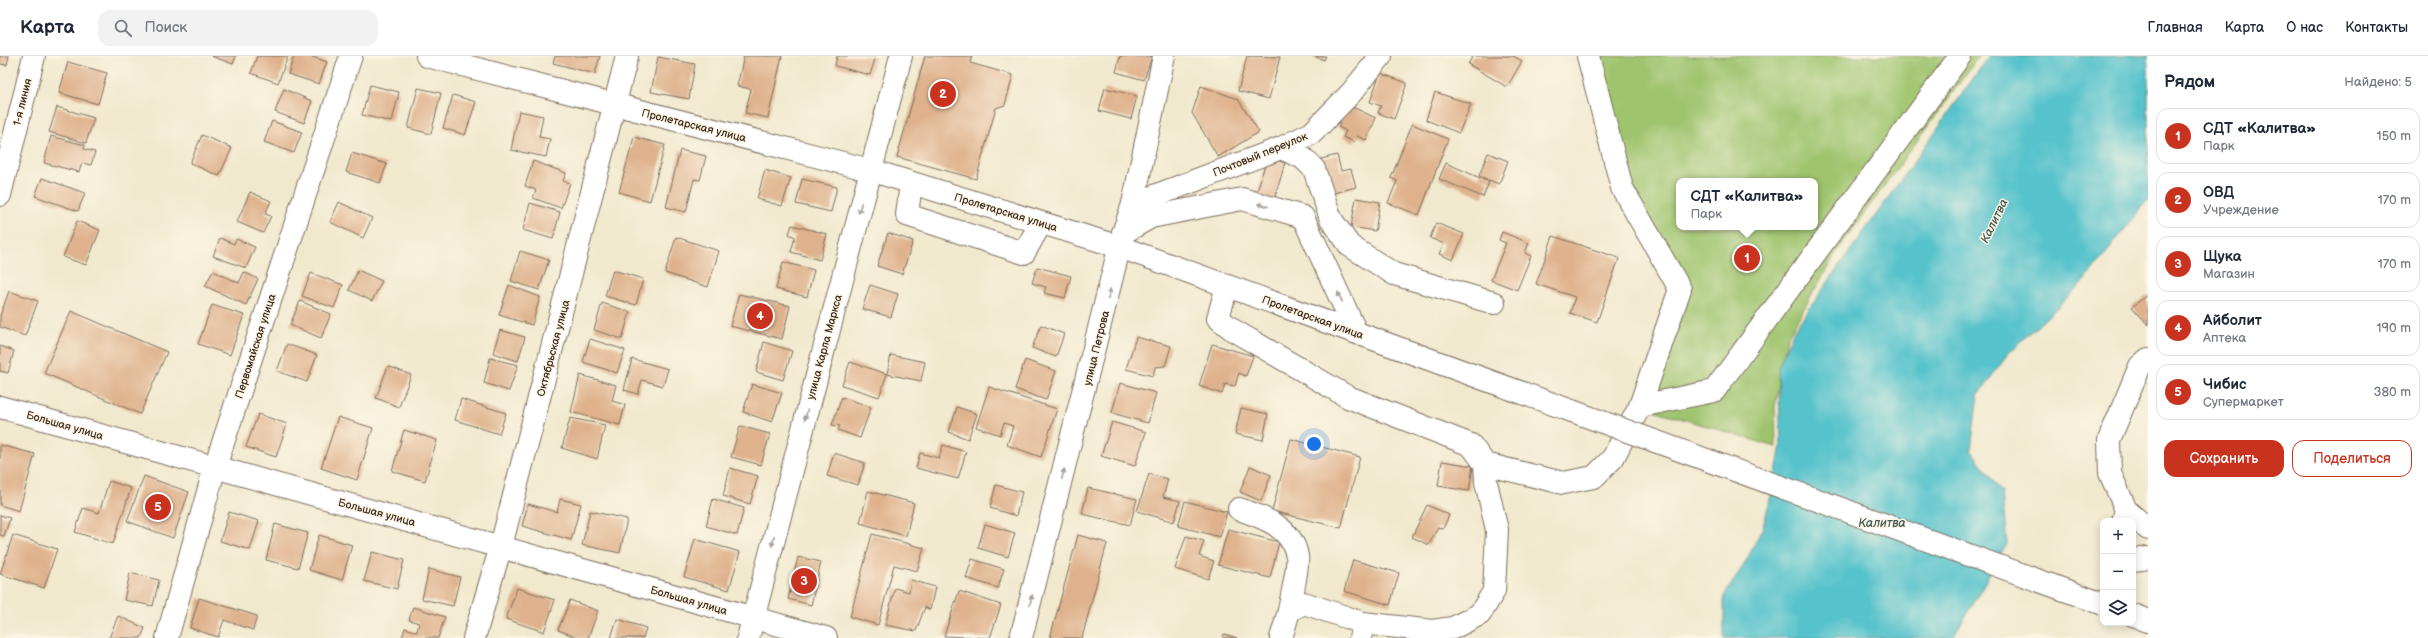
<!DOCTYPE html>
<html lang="ru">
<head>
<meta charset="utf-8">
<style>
  :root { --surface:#fff; --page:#f2f2f3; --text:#1f2937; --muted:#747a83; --line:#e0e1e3; --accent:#c8321e }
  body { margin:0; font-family:"Balsamiq Sans",sans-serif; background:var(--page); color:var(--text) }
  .controls { position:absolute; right:12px; bottom:12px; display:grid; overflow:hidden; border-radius:8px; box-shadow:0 2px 10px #0003 }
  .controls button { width:36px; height:36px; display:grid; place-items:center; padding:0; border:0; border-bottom:1px solid var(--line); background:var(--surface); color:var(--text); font:20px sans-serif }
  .you { position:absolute; left:1314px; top:388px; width:14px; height:14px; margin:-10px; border:3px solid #fff; border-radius:50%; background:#1a73e8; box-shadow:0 0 0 6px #1a73e833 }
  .badge { display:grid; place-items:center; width:26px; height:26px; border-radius:50%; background:var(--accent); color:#fff; font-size:13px; font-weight:700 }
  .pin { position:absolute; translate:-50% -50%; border:2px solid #fff; box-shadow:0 1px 4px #0006 }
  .popup { position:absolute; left:1676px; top:122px; width:142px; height:52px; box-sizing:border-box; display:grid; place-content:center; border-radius:8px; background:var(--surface); filter:drop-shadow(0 1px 3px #0005); font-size:13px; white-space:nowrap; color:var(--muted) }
  .popup b { font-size:15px; color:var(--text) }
  .popup::after { content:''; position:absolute; left:50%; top:100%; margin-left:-8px; border:8px solid transparent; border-top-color:var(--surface) }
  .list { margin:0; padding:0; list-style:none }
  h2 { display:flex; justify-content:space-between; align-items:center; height:52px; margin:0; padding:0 16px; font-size:17px }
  h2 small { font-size:13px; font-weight:400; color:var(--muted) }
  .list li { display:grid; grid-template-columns:26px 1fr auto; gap:12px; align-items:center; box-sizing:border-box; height:56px; margin:0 8px 8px; padding:0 8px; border:1px solid var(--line); border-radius:12px }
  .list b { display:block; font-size:15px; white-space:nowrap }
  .list p { margin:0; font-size:13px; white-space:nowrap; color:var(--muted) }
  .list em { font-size:13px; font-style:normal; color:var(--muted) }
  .actions { display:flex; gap:8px; padding:12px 16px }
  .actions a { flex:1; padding:9px 0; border:1px solid var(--accent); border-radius:12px; text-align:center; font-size:14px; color:var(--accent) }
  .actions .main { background:var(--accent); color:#fff }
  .icon { flex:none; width:22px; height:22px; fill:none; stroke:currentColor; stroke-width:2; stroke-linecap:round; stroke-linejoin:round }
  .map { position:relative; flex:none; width:2148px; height:582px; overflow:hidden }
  header { display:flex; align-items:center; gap:24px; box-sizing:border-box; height:56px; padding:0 20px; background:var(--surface); border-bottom:1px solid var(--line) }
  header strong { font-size:19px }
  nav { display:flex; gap:22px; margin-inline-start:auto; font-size:14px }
  .search { width:280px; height:36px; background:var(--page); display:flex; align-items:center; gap:10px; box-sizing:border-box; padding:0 14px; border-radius:12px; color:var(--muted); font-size:15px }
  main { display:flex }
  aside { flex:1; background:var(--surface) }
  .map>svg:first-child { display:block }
</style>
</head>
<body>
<header>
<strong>Карта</strong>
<div class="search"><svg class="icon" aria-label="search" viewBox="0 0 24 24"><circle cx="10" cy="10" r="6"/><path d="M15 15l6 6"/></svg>Поиск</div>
<nav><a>Главная</a><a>Карта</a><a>О нас</a><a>Контакты</a></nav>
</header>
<main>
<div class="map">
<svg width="2148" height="582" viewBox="0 0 2148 582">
  <rect width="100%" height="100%" fill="#fcf5e5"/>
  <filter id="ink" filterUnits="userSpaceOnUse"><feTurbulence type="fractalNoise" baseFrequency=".025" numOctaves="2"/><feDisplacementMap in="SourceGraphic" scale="8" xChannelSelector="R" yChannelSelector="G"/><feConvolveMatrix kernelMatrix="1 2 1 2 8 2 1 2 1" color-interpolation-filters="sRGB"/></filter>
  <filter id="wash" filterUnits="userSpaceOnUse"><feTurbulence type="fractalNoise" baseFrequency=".012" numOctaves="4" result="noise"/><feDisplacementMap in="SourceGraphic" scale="16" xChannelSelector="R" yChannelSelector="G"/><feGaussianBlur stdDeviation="0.9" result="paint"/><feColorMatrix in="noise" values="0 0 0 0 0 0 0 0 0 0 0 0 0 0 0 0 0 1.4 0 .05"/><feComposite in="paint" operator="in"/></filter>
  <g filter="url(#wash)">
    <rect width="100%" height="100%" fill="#f1e9ce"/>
    <path fill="#9fc46e" stroke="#6d7746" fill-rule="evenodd" d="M1585,0H1979L1839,192L1787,282L1775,351L1776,391L1640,350L1680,233L1625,141ZM1679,125H1815V171H1679Z"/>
    <path fill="#55c2cc" stroke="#487675" d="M1989,0H2148V143L2084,226L2009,297L1978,339L1971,394L2002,436L2007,488L1953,582H1724V540L1745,507L1763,471L1773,431L1781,390L1778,311L1794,274Z"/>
    <g id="blocks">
      <g fill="#dfb28d">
        <path d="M0,0H9L7,9L0,8Z"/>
        <path d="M211,0H236L233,8Z"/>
        <path d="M257,0H288L278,27L251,17Z"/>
        <path d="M294,0H310L327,6L319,28L288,18Z"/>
        <path d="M555,0H600L595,18L553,7Z"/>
        <path d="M744,0H782L768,62L745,57L751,33L737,30Z"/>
        <path d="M837,0H876L870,19L835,10Z"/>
        <path d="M925,0H972L970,7L1013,19L1005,49L996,52L976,123L897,101Z"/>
        <path d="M1120,0H1152L1144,24L1116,16Z"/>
        <path d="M1247,0L1280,1L1269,43L1238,35Z"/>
        <path d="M1313,0H1326L1324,4Z"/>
        <path d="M1473,0H1513L1522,5L1507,31L1468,8Z"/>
        <path d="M658,1L695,8L689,43L651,36Z"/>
        <path d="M68,6L107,17L98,48L59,37Z"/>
        <path d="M1380,17L1407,27L1394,63L1378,57L1381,50L1370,46Z"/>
        <path d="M370,29L399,36L392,66L362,59Z"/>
        <path d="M1201,30L1238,43L1259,76L1218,101L1192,57Z"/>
        <path d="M418,32L441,37L431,78L408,72Z"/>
        <path d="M1105,32L1137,40L1131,63L1099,55Z"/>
        <path d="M284,33L312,45L304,67L275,56Z"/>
        <path d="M1435,36L1471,48L1459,77L1426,64Z"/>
        <path d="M453,39L476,46L465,79L443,72Z"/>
        <path d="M1348,49L1376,62L1366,84L1357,80L1354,86L1343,81L1346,75L1338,71Z"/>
        <path d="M57,51L94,62L86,87L49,76Z"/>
        <path d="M519,55L543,60L539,81L550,83L546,101L511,94Z"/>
        <path d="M272,65L302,76L294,97L264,86Z"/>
        <path d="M1412,68L1448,83L1419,159L1388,147L1397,125L1391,122Z"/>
        <path d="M202,79L232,92L219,120L190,107Z"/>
        <path d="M51,80L85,89L84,93L95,96L91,109L82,107L79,116L44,107Z"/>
        <path d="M634,81L665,89L650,145L619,136Z"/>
        <path d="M680,94L706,100L700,124L694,123L686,156L666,151Z"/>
        <path d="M352,97L387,108L380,127L346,116Z"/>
        <path d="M1488,97L1508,105L1499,128L1479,120Z"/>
        <path d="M1337,99L1341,115L1351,113L1356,131L1326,139L1317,104Z"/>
        <path d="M1267,101L1285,107L1273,148L1255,143Z"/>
        <path d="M533,105L566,117L563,125L570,127L561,152L533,142L536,134L525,130Z"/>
        <path d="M1446,107L1489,126L1483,141L1439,123Z"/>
        <path d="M765,114L791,122L782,150L757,143Z"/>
        <path d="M42,122L85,137L78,155L35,140Z"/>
        <path d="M802,123L837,131L831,156L796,148Z"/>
        <path d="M250,136L271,145L265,158L271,160L263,177L237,166Z"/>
        <path d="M1356,142L1380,146L1375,175L1351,171Z"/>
        <path d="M339,146L372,162L363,182L330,166Z"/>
        <path d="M530,147L560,156L553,183L523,174Z"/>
        <path d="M77,165L100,174L86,209L63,201Z"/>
        <path d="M1436,167L1464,178L1453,204L1439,198L1444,188L1430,182Z"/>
        <path d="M792,169L827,178L820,204L791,196L795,181L789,178Z"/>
        <path d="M1502,176L1529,187L1525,197L1531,200L1517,234L1491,224L1506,187L1499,184Z"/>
        <path d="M888,177L913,185L902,218L877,210Z"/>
        <path d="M1553,180L1619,202L1597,266L1570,257L1575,241L1536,228Z"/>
        <path d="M676,181L719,195L708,231L665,217Z"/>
        <path d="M220,182L234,188L236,183L255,191L246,212L213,200Z"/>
        <path d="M520,195L549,204L539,234L511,225Z"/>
        <path d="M783,206L814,214L807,241L776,233Z"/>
        <path d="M1037,211L1071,220L1065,242L1044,237L1046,231L1032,227Z"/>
        <path d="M358,214L382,225L372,245L349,234Z"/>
        <path d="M613,214L643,223L636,249L605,240Z"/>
        <path d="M213,215L239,227L244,216L258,223L246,249L205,230Z"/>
        <path d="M311,217L343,229L334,252L302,240Z"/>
        <path d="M509,229L540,241L532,269L499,259Z"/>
        <path d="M870,229L898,238L891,261L862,253Z"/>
        <path d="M9,235L38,245L25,280L0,271V260Z"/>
        <path d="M739,238L790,250L782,283L730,270Z"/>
        <path d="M2148,238V269L2132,251Z"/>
        <path d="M300,245L331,258L321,282L290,269Z"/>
        <path d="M602,247L630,256L622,283L594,274Z"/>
        <path d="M212,249L244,259L230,299L198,288Z"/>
        <path d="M71,255L167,296L140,358L44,317Z"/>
        <path d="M1041,269L1064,278L1056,301L1032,292Z"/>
        <path d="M500,274L525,281L518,305L493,297Z"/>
        <path d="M1136,281L1171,290L1165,310L1155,311L1153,320L1126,313Z"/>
        <path d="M590,283L625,294L617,317L583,306Z"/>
        <path d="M764,286L792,295L783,324L756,316Z"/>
        <path d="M287,288L317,299L307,326L277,315Z"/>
        <path d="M1212,288L1253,300L1246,320L1239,317L1235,330L1225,328L1222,338L1199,330Z"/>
        <path d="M0,290L14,295L8,317L0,315Z"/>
        <path d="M891,299L925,306L921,325L887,318L879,341L842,329L850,306L887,318Z"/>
        <path d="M490,302L518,309L509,335L484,327Z"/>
        <path d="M632,303L668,313L663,330L642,324L638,338L624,334Z"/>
        <path d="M1025,304L1056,315L1046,344L1015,333Z"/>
        <path d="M388,310L411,319L399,351L376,342Z"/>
        <path d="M580,319L616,329L612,345L625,349L620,369L571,356Z"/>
        <path d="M1120,327L1156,337L1148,367L1112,357Z"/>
        <path d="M752,328L782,337L772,366L743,356Z"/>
        <path d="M989,331L1057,353L1041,401L1007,389L1013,370L1004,367L1000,379L976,371Z"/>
        <path d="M842,341L871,351L860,382L838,374L840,370L832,369Z"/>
        <path d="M461,343L506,357L499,378L455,364Z"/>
        <path d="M957,351L977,358L968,383L949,376Z"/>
        <path d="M1241,352L1268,358L1263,384L1235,378Z"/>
        <path d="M258,358L287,368L276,401L246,391Z"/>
        <path d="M338,361L373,372L357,424L321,412Z"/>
        <path d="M570,362L605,369L597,403L562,392Z"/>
        <path d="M1112,366L1146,376L1135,410L1101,400Z"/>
        <path d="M740,370L770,378L761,409L731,401Z"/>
        <path d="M404,374L437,384L425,425L392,415Z"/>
        <path d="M1291,383L1360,401L1341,472L1272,455Z"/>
        <path d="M0,389L35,398L19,455L0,449Z"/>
        <path d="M943,389L966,396L958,423L916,412L920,397L939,402Z"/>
        <path d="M834,397L865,407L858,429L827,420Z"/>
        <path d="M1442,405L1473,410L1469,435L1438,430Z"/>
        <path d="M1250,410L1271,419L1261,445L1240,436Z"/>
        <path d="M730,412L758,420L750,448L723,440Z"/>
        <path d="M1149,418L1168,423L1163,441L1180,445L1174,466L1137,455Z"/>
        <path d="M144,420L189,436L173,482L127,465Z"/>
        <path d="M109,425L131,432L113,488L75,476L83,452L99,457Z"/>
        <path d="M996,429L1022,436L1016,460L990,452Z"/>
        <path d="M1088,432L1137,443L1130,469L1082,458Z"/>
        <path d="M868,435L914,447L906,480L860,467Z"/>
        <path d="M560,443L581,448L571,484L522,470L528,448L557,456Z"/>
        <path d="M713,443L744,452L737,479L706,470Z"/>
        <path d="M1185,445L1227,456L1220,481L1178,470Z"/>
        <path d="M1427,449L1449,459L1443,473L1438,471L1429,489L1412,481Z"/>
        <path d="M590,455L627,463L620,497L582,489Z"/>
        <path d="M229,456L259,465L250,494L220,485Z"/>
        <path d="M0,459L10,462L4,480L0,479Z"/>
        <path d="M275,468L308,477L298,512L266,504Z"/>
        <path d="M985,468L1015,477L1008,501L978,492Z"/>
        <path d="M1228,473L1279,486L1270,522L1218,509Z"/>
        <path d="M872,478L924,492L917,515L894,509L878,569L850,561Z"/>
        <path d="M13,479L57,493L44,532L0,518Z"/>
        <path d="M319,479L352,489L342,524L309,514Z"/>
        <path d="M1078,479L1107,487L1082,582H1050Z"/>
        <path d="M1186,480L1204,485L1199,500L1214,505L1208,523L1175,513Z"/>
        <path d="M695,483L740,496L729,534L684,521Z"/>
        <path d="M372,496L404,504L397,533L364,525Z"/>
        <path d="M798,501L821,506L811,549L788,543Z"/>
        <path d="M972,503L1004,513L998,532L966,522Z"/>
        <path d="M1353,504L1399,517L1390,549L1344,535Z"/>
        <path d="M429,513L460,521L453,550L422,543Z"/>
        <path d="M130,517L159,524L153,550L124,544Z"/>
        <path d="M911,524L935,531L930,554L925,551L916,575L885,569L895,532L909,536Z"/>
        <path d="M517,532L555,544L544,576L506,563Z"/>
        <path d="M959,535L1001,549L990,582L944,580Z"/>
        <path d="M199,542L257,560L253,574L224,564L218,581L190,572Z"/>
        <path d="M570,544L598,555L588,582H579L558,574Z"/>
        <path d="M413,551L445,561L438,582H402L405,572L417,576L419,567L409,564Z"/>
        <path d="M118,560L145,572L141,582H109Z"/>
        <path d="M617,563L646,572L643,582H611Z"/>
        <path d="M1224,578L1237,582H1223Z"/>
      </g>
    </g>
  </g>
  <g filter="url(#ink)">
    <use href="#blocks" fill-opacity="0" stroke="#7b6d5c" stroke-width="1"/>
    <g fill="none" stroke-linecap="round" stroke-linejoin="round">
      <defs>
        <g id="minor">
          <path d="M1281,92L1303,102L1314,113L1331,163L1350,190L1394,218L1494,247"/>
          <path d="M911,127L907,159L1024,197L1041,167"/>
          <path d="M0,139L34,0"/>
          <path d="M1133,148L1281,92L1312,77L1351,37L1381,0"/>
          <path d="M1123,177L1151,161L1242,143L1303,161L1356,276"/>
          <path d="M1227,230L1218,262L1233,274L1348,341L1471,389L1485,408L1486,426L1497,474L1494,535L1480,558L1453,572L1432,575L1363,567L1360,582"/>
          <path d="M1640,350L1714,335L1960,0"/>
          <path d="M0,351L826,582"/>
          <path d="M1485,408L1563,427L1594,421L1613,402L1640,350L1680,233L1622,132L1588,0"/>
          <path d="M1239,453C1263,461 1292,471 1297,500C1299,511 1291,542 1289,555"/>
          <path d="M2126,454L2110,417L2109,384L2140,310L2148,303"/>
          <path d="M2123,465L2126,454L2148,473"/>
          <path d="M2133,504L2148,502"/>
          <path d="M167,582L215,411L351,0"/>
          <path d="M474,582L501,490L627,0"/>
          <path d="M748,582L901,0"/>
          <path d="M1021,582L1123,177L1133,148L1164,0"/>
          <path d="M1281,582L1289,555L1304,547L1363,567"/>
        </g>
        <g id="major">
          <path d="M427,0L870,114L1120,191L1572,355"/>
          <path d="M2133,559L2148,565"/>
        </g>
      </defs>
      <use href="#minor" stroke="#7b6d5c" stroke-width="24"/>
      <use href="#major" stroke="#7b6d5c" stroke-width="24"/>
      <use href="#minor" stroke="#fff" stroke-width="22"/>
      <use href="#major" stroke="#fff" stroke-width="22"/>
      <defs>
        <path id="major-bridge" d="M1572,355L2103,548"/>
      </defs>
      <use href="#major-bridge" stroke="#7b6d5c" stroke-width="24" stroke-linecap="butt"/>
      <use href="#major-bridge" stroke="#fff" stroke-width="22"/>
    </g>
    <defs><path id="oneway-solid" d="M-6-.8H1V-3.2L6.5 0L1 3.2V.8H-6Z"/></defs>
    <g fill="#a79f9a">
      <use href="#oneway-solid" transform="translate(1263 149) rotate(-164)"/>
      <use href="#oneway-solid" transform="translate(860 152) rotate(105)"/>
      <use href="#oneway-solid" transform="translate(1109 238) rotate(-76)"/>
      <use href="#oneway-solid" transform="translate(1340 241) rotate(-115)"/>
      <use href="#oneway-solid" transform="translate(806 359) rotate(105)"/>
      <use href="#oneway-solid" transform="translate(1063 418) rotate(-76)"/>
      <use href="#oneway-solid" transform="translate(773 485) rotate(104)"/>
      <use href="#oneway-solid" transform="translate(1031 544) rotate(-76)"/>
    </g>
  </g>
  <g text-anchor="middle" stroke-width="3" stroke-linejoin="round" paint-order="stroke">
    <g font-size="11" fill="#3b2a1e" stroke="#fcf5e5">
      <text transform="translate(22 46) rotate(-76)" y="4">1-я линия</text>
      <text transform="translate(694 69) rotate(14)" y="4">Пролетарская улица</text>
      <text transform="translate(1260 98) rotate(-22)" y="4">Почтовый переулок</text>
      <text transform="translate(1006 156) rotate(17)" y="4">Пролетарская улица</text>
      <text transform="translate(1313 261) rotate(20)" y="4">Пролетарская улица</text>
      <text transform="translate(255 290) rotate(-72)" y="4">Первомайская улица</text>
      <text transform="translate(824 291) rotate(-75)" y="4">улица Карла Маркса</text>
      <text transform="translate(553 292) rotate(-75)" y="4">Октябрьская улица</text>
      <text transform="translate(1096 292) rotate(-76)" y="4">улица Петрова</text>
      <text transform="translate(65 369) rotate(16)" y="4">Большая улица</text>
      <text transform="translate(377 456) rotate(15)" y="4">Большая улица</text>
      <text transform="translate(689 544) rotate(16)" y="4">Большая улица</text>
    </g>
    <g font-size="12" font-style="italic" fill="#435852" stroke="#fcf5e5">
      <text transform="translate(1994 165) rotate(-64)" y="4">Калитва</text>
      <text x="1882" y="471">Калитва</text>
    </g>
  </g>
</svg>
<div class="controls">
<button>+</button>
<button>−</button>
<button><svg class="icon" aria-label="layers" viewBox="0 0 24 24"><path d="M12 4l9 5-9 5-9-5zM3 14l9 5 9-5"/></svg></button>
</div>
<div class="you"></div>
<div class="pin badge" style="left:1747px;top:202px">1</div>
<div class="popup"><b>СДТ «Калитва»</b>Парк</div>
<div class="pin badge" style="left:943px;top:38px">2</div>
<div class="pin badge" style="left:804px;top:525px">3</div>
<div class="pin badge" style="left:760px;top:260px">4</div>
<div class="pin badge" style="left:158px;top:451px">5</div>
</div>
<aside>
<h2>Рядом<small>Найдено: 5</small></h2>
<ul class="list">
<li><span class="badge">1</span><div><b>СДТ «Калитва»</b><p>Парк</p></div><em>150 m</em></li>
<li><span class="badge">2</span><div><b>ОВД</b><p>Учреждение</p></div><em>170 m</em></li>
<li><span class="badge">3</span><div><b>Щука</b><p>Магазин</p></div><em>170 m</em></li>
<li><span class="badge">4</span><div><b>Айболит</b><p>Аптека</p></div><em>190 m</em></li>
<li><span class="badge">5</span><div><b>Чибис</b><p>Супермаркет</p></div><em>380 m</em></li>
</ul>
<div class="actions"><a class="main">Сохранить</a><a>Поделиться</a></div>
</aside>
</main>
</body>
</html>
